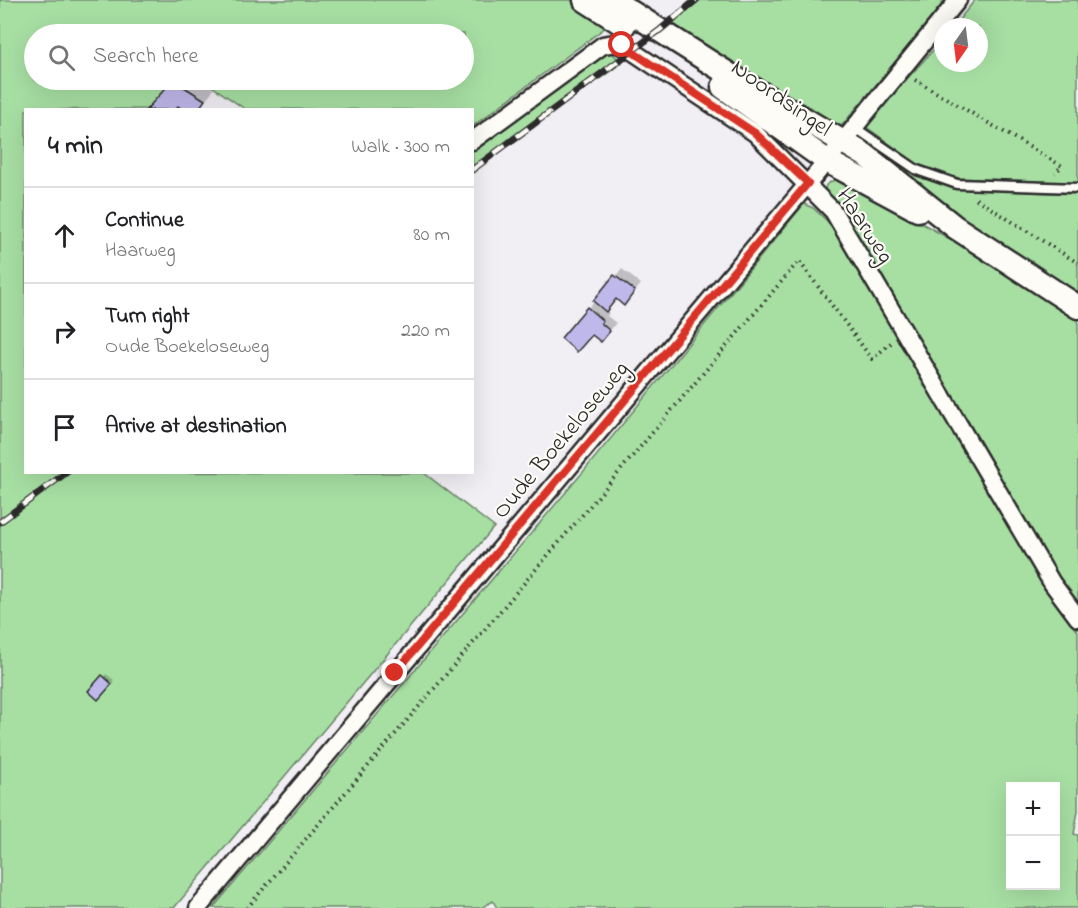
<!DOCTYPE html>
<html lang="en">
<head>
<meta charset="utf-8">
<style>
  :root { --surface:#fff; --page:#f2f2f2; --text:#202124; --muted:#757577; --line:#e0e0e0 }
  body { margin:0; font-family:"Indie Flower",sans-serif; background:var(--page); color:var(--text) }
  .controls { position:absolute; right:18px; bottom:18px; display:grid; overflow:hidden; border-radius:0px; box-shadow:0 6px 24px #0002 }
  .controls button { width:54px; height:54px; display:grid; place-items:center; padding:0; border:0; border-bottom:2px solid var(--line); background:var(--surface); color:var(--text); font:30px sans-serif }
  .compass { position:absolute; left:934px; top:18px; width:54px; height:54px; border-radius:50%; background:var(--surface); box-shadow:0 6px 24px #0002; rotate:194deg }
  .stop { position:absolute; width:18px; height:18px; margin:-14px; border:4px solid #d93025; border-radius:50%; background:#fff }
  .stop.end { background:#d93025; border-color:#fff; box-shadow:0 2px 6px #0008 }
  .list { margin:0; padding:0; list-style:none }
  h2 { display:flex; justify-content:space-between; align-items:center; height:78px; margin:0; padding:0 24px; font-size:26px }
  h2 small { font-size:20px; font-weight:400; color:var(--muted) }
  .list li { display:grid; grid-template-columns:39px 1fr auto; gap:18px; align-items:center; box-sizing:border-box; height:96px; padding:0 24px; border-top:2px solid var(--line) }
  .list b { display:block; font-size:22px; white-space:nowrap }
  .list p { margin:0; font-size:20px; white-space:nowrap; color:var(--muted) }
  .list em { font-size:20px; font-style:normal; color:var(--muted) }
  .icon { flex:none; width:33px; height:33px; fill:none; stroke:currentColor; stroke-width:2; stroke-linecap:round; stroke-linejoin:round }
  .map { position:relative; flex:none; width:1078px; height:908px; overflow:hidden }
  .search { position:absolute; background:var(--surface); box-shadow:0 6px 24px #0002; left:24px; top:24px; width:450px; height:66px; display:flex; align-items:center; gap:15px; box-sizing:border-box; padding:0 21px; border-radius:33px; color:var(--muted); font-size:22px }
  .panel { position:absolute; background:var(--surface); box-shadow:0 6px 24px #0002; left:24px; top:108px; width:450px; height:366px; border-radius:0px }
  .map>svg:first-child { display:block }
</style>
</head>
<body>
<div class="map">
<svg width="1078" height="908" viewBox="0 0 1078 908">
  <rect width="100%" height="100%" fill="#f1eef4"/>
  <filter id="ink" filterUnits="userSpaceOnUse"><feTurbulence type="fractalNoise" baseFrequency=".0167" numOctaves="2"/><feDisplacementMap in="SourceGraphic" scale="12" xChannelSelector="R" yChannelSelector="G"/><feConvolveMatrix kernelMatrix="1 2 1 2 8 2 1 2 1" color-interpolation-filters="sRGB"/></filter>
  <g filter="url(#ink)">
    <g fill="#a7dfa3" stroke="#698567" stroke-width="1.5" fill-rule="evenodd">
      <path d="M0,0H573L607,23L606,27L473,126L472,110L245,109L203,80H464V34H34V80H182L157,109L26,110V472L424,473L494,527L174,908H0Z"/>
      <path d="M701,0H947L838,130L667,26Z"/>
      <path d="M975,0H1078V183L958,178L919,165L865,126L943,39V63H979V27H953Z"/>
      <path d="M605,46L622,63L473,169L472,143Z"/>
      <path d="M859,138L916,175L955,189L1078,194V295L988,238L851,140Z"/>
      <path d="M834,180H844L977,254L1078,320V604L1061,583L956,400L824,193L826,185Z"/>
      <path d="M804,204L813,208L838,231L1071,624L1078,631V811L1074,834L1078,835V908H497L493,901L481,908H213L583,472ZM1010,786H1056V886H1010Z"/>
    </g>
    <g fill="#0003">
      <path d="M175,80H201L214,89L197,110L179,105L149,110Z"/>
      <path d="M622,269L641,284L631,297L617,298L606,310L609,313L607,316L616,323L607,333L588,308Z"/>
      <path d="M106,674L114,680L98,698L90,691Z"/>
    </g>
    <g fill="#bfb8ea" stroke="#2b2b2b" stroke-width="1.5">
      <path d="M173,80L205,100L198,110H183L178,106L175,110H146Z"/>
      <path d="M614,275L635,291L624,306L616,299L606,312L593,301Z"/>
      <path d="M587,307L603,321L601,323L610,331L601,342L592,335L577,352L561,338Z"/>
      <path d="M102,675L112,684L98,700L88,691Z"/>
    </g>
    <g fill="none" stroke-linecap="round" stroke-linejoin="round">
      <defs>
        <path id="lane" d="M854,127L917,170L957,184L1078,188"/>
        <g id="street">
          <path d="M472,141L603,45L616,43L632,51L755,133L833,211L1052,583L1078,618"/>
          <path d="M198,908L827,161L958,0"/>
        </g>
        <g id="secondary">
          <path d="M585,0L624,25"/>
          <path d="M612,0L730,75L865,155L955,227L1078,307"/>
          <path d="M723,87L827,161L918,210"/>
        </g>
      </defs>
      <use href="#lane" stroke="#2b2b2b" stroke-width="13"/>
      <use href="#street" stroke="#2b2b2b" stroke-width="21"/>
      <use href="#secondary" stroke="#2b2b2b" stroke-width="27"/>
      <g stroke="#2b2b2b" stroke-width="4" stroke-dasharray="1.5 4.5" stroke-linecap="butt">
        <path d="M915,80L1062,166L1055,173"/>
        <path d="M976,199L1078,263"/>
        <path d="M247,908L799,261L872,359L892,342"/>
      </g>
      <use href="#lane" stroke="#fdfcf7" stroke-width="8"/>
      <use href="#street" stroke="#fdfcf7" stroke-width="16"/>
      <use href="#secondary" stroke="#fdfcf7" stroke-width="22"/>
      <defs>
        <g id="rail">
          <path d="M472,170L660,30L696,0"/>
          <path d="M0,522L67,472"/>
        </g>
      </defs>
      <use href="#rail" stroke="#2b2b2b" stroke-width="7"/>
      <use href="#rail" stroke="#fdfcf7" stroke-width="4.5" stroke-dasharray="14" stroke-linecap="butt"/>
    </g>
  </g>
  <g fill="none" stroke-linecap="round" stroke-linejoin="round" filter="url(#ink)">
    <path stroke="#d93025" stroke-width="8" d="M395,673L808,183L755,133L622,45"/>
  </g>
  <g text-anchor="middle" stroke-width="4.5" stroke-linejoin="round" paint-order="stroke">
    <g font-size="24" fill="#2b2b2b" stroke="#fdfcf7">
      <text transform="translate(782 97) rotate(35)" y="8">Noordsingel</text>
      <text transform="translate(866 225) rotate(57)" y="8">Haarweg</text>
      <text transform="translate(560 439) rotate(-50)" y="8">Oude Boekeloseweg</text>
    </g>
  </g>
</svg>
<div class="controls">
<button>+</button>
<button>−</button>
</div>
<svg class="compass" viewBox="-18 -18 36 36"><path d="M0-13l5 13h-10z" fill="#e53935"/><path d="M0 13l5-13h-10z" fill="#757577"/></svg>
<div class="stop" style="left:622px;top:45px"></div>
<div class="stop end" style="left:395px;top:673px"></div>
<div class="search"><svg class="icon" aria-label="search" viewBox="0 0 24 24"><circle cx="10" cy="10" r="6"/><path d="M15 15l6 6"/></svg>Search here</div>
<section class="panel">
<h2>4 min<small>Walk · 300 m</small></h2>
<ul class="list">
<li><svg class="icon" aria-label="ahead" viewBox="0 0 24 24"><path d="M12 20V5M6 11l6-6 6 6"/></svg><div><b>Continue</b><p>Haarweg</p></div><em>80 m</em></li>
<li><svg class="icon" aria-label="right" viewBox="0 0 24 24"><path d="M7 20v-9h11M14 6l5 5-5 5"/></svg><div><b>Turn right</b><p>Oude Boekeloseweg</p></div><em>220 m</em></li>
<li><svg class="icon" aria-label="arrive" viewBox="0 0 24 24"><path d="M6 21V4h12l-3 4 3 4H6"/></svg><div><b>Arrive at destination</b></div></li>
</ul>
</section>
</div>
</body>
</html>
